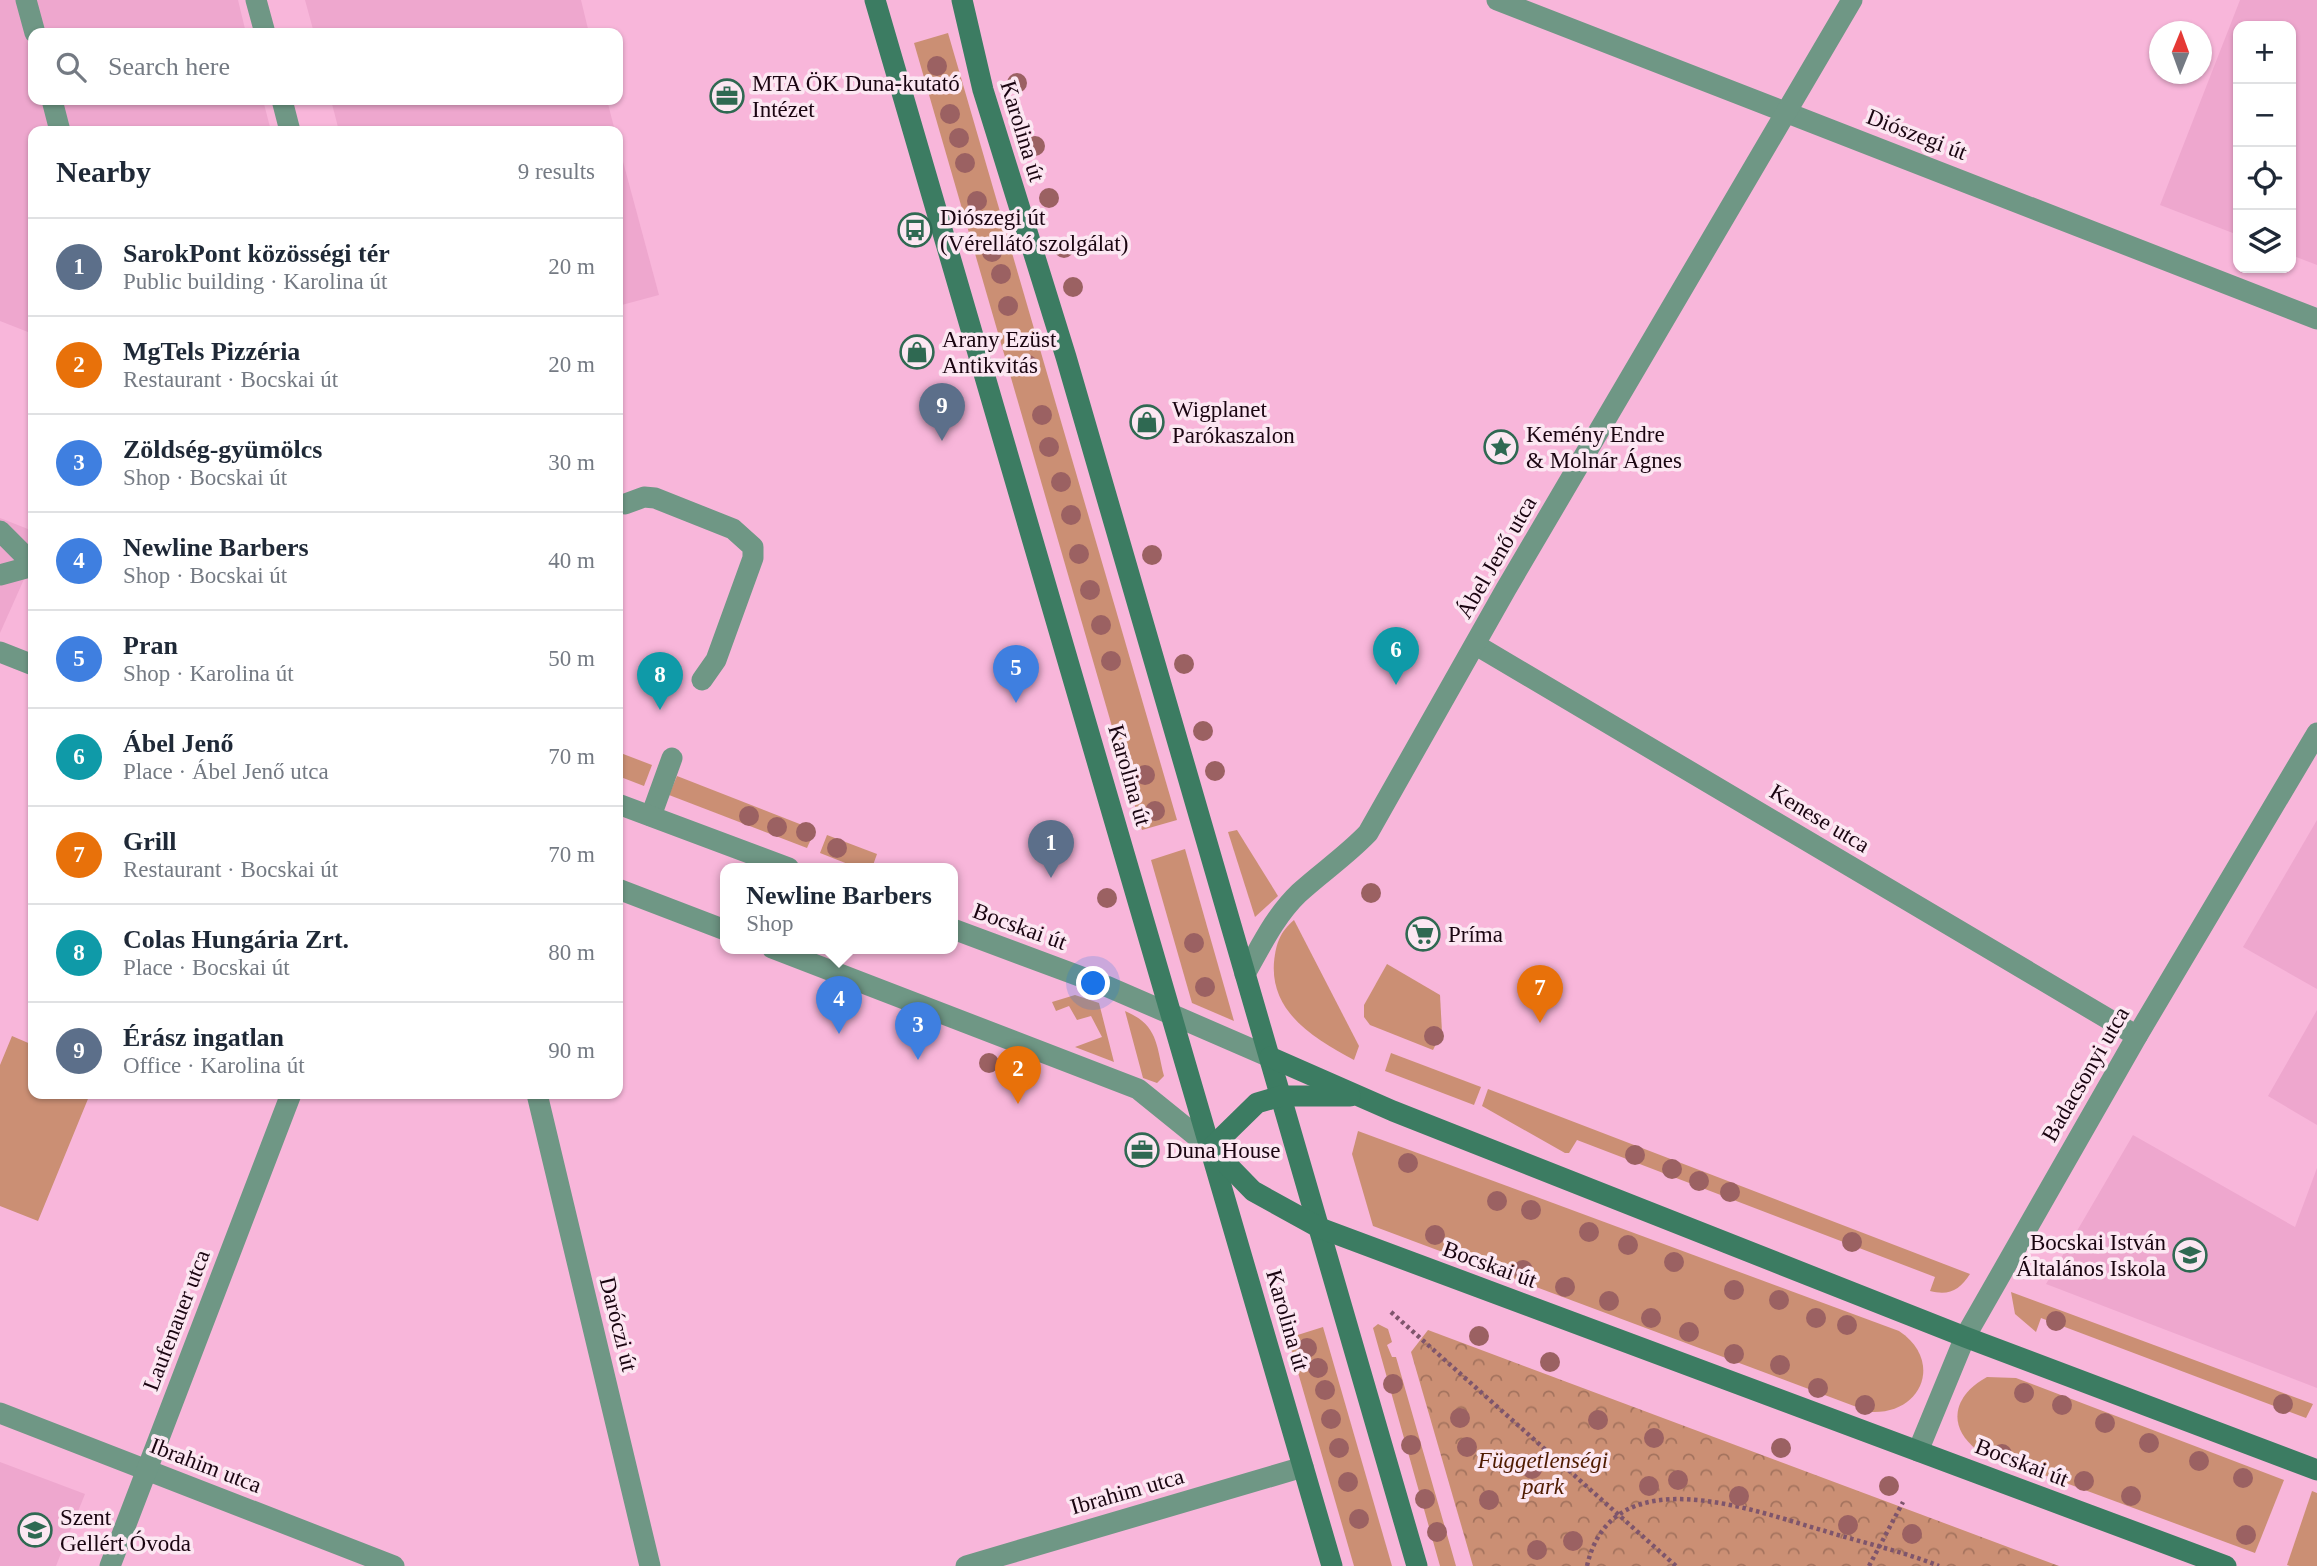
<!DOCTYPE html>
<html lang="en">
<head>
<meta charset="utf-8">
<style>
  :root { --surface:#fff; --page:#f2f2f3; --text:#1f2937; --muted:#747a83; --line:#e0e1e3; --accent:#2f6952 }
  body { margin:0; font-family:Georgia,serif; background:var(--page); color:var(--text) }
  .controls { position:absolute; right:21px; top:21px; display:grid; overflow:hidden; border-radius:14px; box-shadow:0 2px 5px #0004 }
  .controls button { width:63px; height:63px; display:grid; place-items:center; padding:0; border:0; border-bottom:2px solid var(--line); background:var(--surface); color:var(--text); font:35px sans-serif }
  .compass { position:absolute; left:2149px; top:21px; width:63px; height:63px; border-radius:50%; background:var(--surface); box-shadow:0 2px 5px #0004; rotate:1deg }
  .you { position:absolute; left:1094px; top:984px; width:24px; height:24px; margin:-18px; border:5px solid #fff; border-radius:50%; background:#1a73e8; box-shadow:0 0 0 10px #1a73e833 }
  .badge { display:grid; place-items:center; width:46px; height:46px; border-radius:50%; background:var(--accent); color:#fff; font-size:23px; font-weight:700 }
  .pin { position:absolute; translate:-50% -58px; filter:drop-shadow(0 2px 4px #0008) }
  .pin::after { content:''; position:absolute; top:37px; width:24px; height:21px; background:inherit; clip-path:polygon(0 0,100% 0,50% 100%) }
  .popup { position:absolute; left:720px; top:863px; width:238px; height:91px; box-sizing:border-box; display:grid; place-content:center; border-radius:14px; background:var(--surface); filter:drop-shadow(0 2px 5px #0005); font-size:23px; white-space:nowrap; color:var(--muted) }
  .popup b { font-size:26px; color:var(--text) }
  .popup::after { content:''; position:absolute; left:50%; top:100%; margin-left:-14px; border:14px solid transparent; border-top-color:var(--surface) }
  .list { margin:0; padding:0; list-style:none }
  h2 { display:flex; justify-content:space-between; align-items:center; height:91px; margin:0; padding:0 28px; font-size:30px }
  h2 small { font-size:23px; font-weight:400; color:var(--muted) }
  .list li { display:grid; grid-template-columns:46px 1fr auto; gap:21px; align-items:center; box-sizing:border-box; height:98px; padding:0 28px; border-top:2px solid var(--line) }
  .list b { display:block; font-size:26px; white-space:nowrap }
  .list p { margin:0; font-size:23px; white-space:nowrap; color:var(--muted) }
  .list em { font-size:23px; font-style:normal; color:var(--muted) }
  .icon { flex:none; width:38px; height:38px; fill:none; stroke:currentColor; stroke-width:2; stroke-linecap:round; stroke-linejoin:round }
  .map { position:relative; flex:none; width:2317px; height:1566px; overflow:hidden }
  .search { position:absolute; background:var(--surface); box-shadow:0 2px 5px #0004; left:28px; top:28px; width:595px; height:77px; display:flex; align-items:center; gap:18px; box-sizing:border-box; padding:0 24px; border-radius:14px; color:var(--muted); font-size:26px }
  .panel { position:absolute; background:var(--surface); box-shadow:0 2px 5px #0004; left:28px; top:126px; width:595px; height:973px; border-radius:14px }
  .map>svg:first-child { display:block }
</style>
</head>
<body>
<div class="map">
<svg width="2317" height="1566" viewBox="0 0 2317 1566">
  <defs>
    <pattern id="park-crowns" width="20" height="18" patternUnits="userSpaceOnUse" patternTransform="scale(1.75)"><rect width="20" height="18" fill="#cb8f74"/><path d="M2 6a3 3 0 1 1 6 0M12 15a3 3 0 1 1 6 0" fill="none" stroke="#a4735e"/></pattern>
  </defs>
  <rect width="100%" height="100%" fill="#f8b6da"/>
  <g fill="#eea7ce">
    <path d="M0,0H238L246,33H33V100H263L271,131H33V334L0,321Z"/>
    <path d="M305,0H581L589,33H314Z"/>
    <path d="M2240,0H2317V265L2291,255V26H2238V235L2160,205Z"/>
    <path d="M331,100H607L615,131H339Z"/>
    <path d="M618,143L659,295L618,306Z"/>
    <path d="M0,518L33,531V559L0,633Z"/>
    <path d="M2317,820V989L2243,947Z"/>
    <path d="M2317,1010V1125L2268,1096Z"/>
    <path d="M2133,1135L2295,1227L2317,1168V1388L2046,1284Z"/>
    <path d="M0,1462L85,1494L56,1566H0Z"/>
  </g>
  <g fill="#cb8f74">
    <path d="M948,33L1177,820L1142,830L914,43Z"/>
    <path d="M618,752L652,765L644,786L618,776Z"/>
    <path d="M677,776L815,830L807,848L669,795Z"/>
    <path d="M1237,830L1278,896L1255,917L1228,832Z"/>
    <path d="M827,835L877,854L872,868H858L820,853Z"/>
    <path d="M1185,849L1234,1021L1192,1003L1151,860Z"/>
    <path d="M1294,920L1359,1046L1354,1060C1315,1039 1270,1013 1274,962C1276,943 1280,932 1294,920Z"/>
    <path d="M1387,964L1440,995L1442,1032L1433,1050L1370,1025L1364,1017V1005Z"/>
    <path d="M1075,995L1099,1003L1114,1062L1075,1047L1102,1037L1091,1016L1077,1020L1069,1006L1056,1011L1052,1002Z"/>
    <path d="M1125,1011C1158,1025 1156,1044 1164,1076L1157,1083L1143,1078Z"/>
    <path d="M12,1036L33,1045V1094H90L38,1221L0,1206V1065Z"/>
    <path d="M1391,1053L1481,1087L1474,1105L1385,1071Z"/>
    <path d="M1488,1089L1970,1274C1960,1290 1949,1296 1930,1291L1935,1277L1577,1140L1569,1153H1565L1482,1106Z"/>
    <path d="M1358,1131L1899,1331C1944,1361 1922,1415 1870,1412L1373,1226L1352,1154Z"/>
    <path d="M2011,1292L2313,1404L2306,1418L2041,1318L2036,1332L2015,1314Z"/>
    <path d="M1378,1324L1388,1329L1392,1342L1387,1345L1392,1357H1396L1456,1566H1440L1373,1328Z"/>
    <path d="M1323,1327L1392,1566H1354L1288,1338Z"/>
    <path d="M1987,1377L2016,1378L2284,1480L2255,1553L1977,1450C1945,1425 1955,1394 1987,1377Z"/>
    <path d="M2312,1491L2317,1493V1566H2290L2287,1565Z"/>
  </g>
  <path fill="url(#park-crowns)" d="M1428,1330L2059,1566H1473L1411,1352Z"/>
  <g fill="none" stroke-linecap="round" stroke-linejoin="round">
    <g stroke="#7e556c" stroke-width="4.5" stroke-dasharray="3.5 3.5" stroke-linecap="butt">
      <path d="M1391,1312L1676,1566"/>
      <path d="M1587,1566C1612,1455 1754,1511 1825,1531C1863,1543 1902,1551 1939,1566"/>
      <path d="M1869,1566L1903,1502"/>
    </g>
    <g stroke="#6f9785" stroke-width="21">
      <path d="M26,0L35,33"/>
      <path d="M52,100L60,131"/>
      <path d="M625,504L644,497L655,498L733,529L753,547V558L716,660L702,680"/>
      <path d="M651,816L672,758"/>
    </g>
    <g stroke="#6f9785" stroke-width="21">
      <path d="M256,0L265,33"/>
      <path d="M1497,0L2317,319"/>
      <path d="M282,100L290,131"/>
      <path d="M0,531L33,564"/>
      <path d="M0,575L33,566"/>
      <path d="M1476,645L2137,1036"/>
      <path d="M0,652L33,665"/>
      <path d="M618,804L789,868"/>
      <path d="M618,889L725,930"/>
      <path d="M953,929L1106,986L1270,1057"/>
      <path d="M772,948L1138,1089L1211,1148"/>
      <path d="M1245,974C1261,946 1275,916 1299,893C1322,872 1346,856 1368,833L1506,589L1852,0"/>
      <path d="M537,1094L650,1566"/>
      <path d="M0,1413L394,1566"/>
      <path d="M1918,1451L1965,1337L2137,1036L2317,733"/>
      <path d="M110,1566L291,1094"/>
      <path d="M966,1566L1303,1467"/>
    </g>
    <g stroke="#3c7c62" stroke-width="21">
      <path d="M875,0L1332,1566"/>
      <path d="M962,0L983,90L1066,357L1417,1566"/>
      <path d="M1270,1057L1393,1111L1965,1337L2317,1470"/>
      <path d="M1211,1148L1257,1103L1281,1096H1350"/>
      <path d="M1215,1152L1253,1191L1320,1228L2226,1566"/>
    </g>
  </g>
  <g fill="#9b6162">
    <circle cx="937" cy="66" r="10"/>
    <circle cx="1017" cy="83" r="10"/>
    <circle cx="950" cy="114" r="10"/>
    <circle cx="959" cy="138" r="10"/>
    <circle cx="1035" cy="146" r="10"/>
    <circle cx="965" cy="163" r="10"/>
    <circle cx="1049" cy="198" r="10"/>
    <circle cx="977" cy="201" r="10"/>
    <circle cx="1064" cy="248" r="10"/>
    <circle cx="992" cy="252" r="10"/>
    <circle cx="1001" cy="274" r="10"/>
    <circle cx="1073" cy="287" r="10"/>
    <circle cx="1008" cy="306" r="10"/>
    <circle cx="1028" cy="365" r="10"/>
    <circle cx="1042" cy="415" r="10"/>
    <circle cx="1049" cy="447" r="10"/>
    <circle cx="1061" cy="482" r="10"/>
    <circle cx="1071" cy="515" r="10"/>
    <circle cx="1079" cy="554" r="10"/>
    <circle cx="1152" cy="555" r="10"/>
    <circle cx="1090" cy="590" r="10"/>
    <circle cx="1101" cy="625" r="10"/>
    <circle cx="1111" cy="661" r="10"/>
    <circle cx="1184" cy="664" r="10"/>
    <circle cx="1203" cy="731" r="10"/>
    <circle cx="1215" cy="771" r="10"/>
    <circle cx="1145" cy="775" r="10"/>
    <circle cx="1155" cy="811" r="10"/>
    <circle cx="749" cy="816" r="10"/>
    <circle cx="777" cy="827" r="10"/>
    <circle cx="806" cy="832" r="10"/>
    <circle cx="837" cy="848" r="10"/>
    <circle cx="1371" cy="893" r="10"/>
    <circle cx="1107" cy="898" r="10"/>
    <circle cx="1194" cy="943" r="10"/>
    <circle cx="1205" cy="987" r="10"/>
    <circle cx="1434" cy="1036" r="10"/>
    <circle cx="989" cy="1063" r="10"/>
    <circle cx="1635" cy="1155" r="10"/>
    <circle cx="1408" cy="1163" r="10"/>
    <circle cx="1672" cy="1169" r="10"/>
    <circle cx="1699" cy="1181" r="10"/>
    <circle cx="1730" cy="1192" r="10"/>
    <circle cx="1497" cy="1201" r="10"/>
    <circle cx="1531" cy="1210" r="10"/>
    <circle cx="1589" cy="1232" r="10"/>
    <circle cx="1435" cy="1235" r="10"/>
    <circle cx="1852" cy="1242" r="10"/>
    <circle cx="1628" cy="1245" r="10"/>
    <circle cx="1674" cy="1262" r="10"/>
    <circle cx="1523" cy="1270" r="10"/>
    <circle cx="1565" cy="1287" r="10"/>
    <circle cx="1734" cy="1290" r="10"/>
    <circle cx="1779" cy="1300" r="10"/>
    <circle cx="1609" cy="1301" r="10"/>
    <circle cx="1651" cy="1318" r="10"/>
    <circle cx="1816" cy="1318" r="10"/>
    <circle cx="2056" cy="1321" r="10"/>
    <circle cx="1847" cy="1325" r="10"/>
    <circle cx="1689" cy="1332" r="10"/>
    <circle cx="1479" cy="1336" r="10"/>
    <circle cx="1307" cy="1348" r="10"/>
    <circle cx="1734" cy="1354" r="10"/>
    <circle cx="1550" cy="1362" r="10"/>
    <circle cx="1780" cy="1365" r="10"/>
    <circle cx="1318" cy="1368" r="10"/>
    <circle cx="1393" cy="1384" r="10"/>
    <circle cx="1818" cy="1388" r="10"/>
    <circle cx="1325" cy="1390" r="10"/>
    <circle cx="2024" cy="1393" r="10"/>
    <circle cx="2283" cy="1404" r="10"/>
    <circle cx="1865" cy="1405" r="10"/>
    <circle cx="2062" cy="1405" r="10"/>
    <circle cx="1460" cy="1418" r="10"/>
    <circle cx="1331" cy="1419" r="10"/>
    <circle cx="1598" cy="1420" r="10"/>
    <circle cx="2105" cy="1423" r="10"/>
    <circle cx="1654" cy="1438" r="10"/>
    <circle cx="2149" cy="1443" r="10"/>
    <circle cx="1411" cy="1445" r="10"/>
    <circle cx="1467" cy="1447" r="10"/>
    <circle cx="1339" cy="1448" r="10"/>
    <circle cx="1781" cy="1448" r="10"/>
    <circle cx="2002" cy="1454" r="10"/>
    <circle cx="2199" cy="1461" r="10"/>
    <circle cx="1532" cy="1469" r="10"/>
    <circle cx="2243" cy="1478" r="10"/>
    <circle cx="1678" cy="1480" r="10"/>
    <circle cx="2084" cy="1481" r="10"/>
    <circle cx="1348" cy="1482" r="10"/>
    <circle cx="1649" cy="1486" r="10"/>
    <circle cx="1889" cy="1486" r="10"/>
    <circle cx="1739" cy="1496" r="10"/>
    <circle cx="2131" cy="1496" r="10"/>
    <circle cx="1425" cy="1499" r="10"/>
    <circle cx="1489" cy="1500" r="10"/>
    <circle cx="1359" cy="1519" r="10"/>
    <circle cx="1848" cy="1525" r="10"/>
    <circle cx="1437" cy="1532" r="10"/>
    <circle cx="1912" cy="1534" r="10"/>
    <circle cx="2246" cy="1535" r="10"/>
    <circle cx="1573" cy="1541" r="10"/>
    <circle cx="1537" cy="1550" r="10"/>
  </g>
  <defs>
    <symbol id="office-ring" viewBox="-11 -11 22 22"><circle r="9.5" fill="#fce7f2" stroke="#2f6952" stroke-width="1.5"/><path d="M-6-3h4V-5.5h4V-3h4V5H-6ZM-1-4.5V-3h2v-1.5ZM-6 0V1H6V0Z" fill="#2f6952"/></symbol>
    <symbol id="bus-ring" viewBox="-11 -11 22 22"><circle r="9.5" fill="#fce7f2" stroke="#2f6952" stroke-width="1.5"/><path d="M-5-6H5V4H4V6H2V4H-2V6H-4V4H-5ZM-3.5-4V0h7V-4ZM-3.5 1.2v1.5H-2V1.2ZM2 1.2v1.5H3.5V1.2Z" fill="#2f6952"/></symbol>
    <symbol id="shop-ring" viewBox="-11 -11 22 22"><circle r="9.5" fill="#fce7f2" stroke="#2f6952" stroke-width="1.5"/><path d="M-5-2.5h2.3a2.7 3.5 0 0 1 5.4 0H5L5.5 6h-11ZM-1.5-2.5h3a1.5 2.3 0 0 0-3 0Z" fill="#2f6952"/></symbol>
    <symbol id="sight-ring" viewBox="-11 -11 22 22"><circle r="9.5" fill="#fce7f2" stroke="#2f6952" stroke-width="1.5"/><path d="M0-6L1.8-2.2L6-1.7L2.9 1.2L3.7 5.4L0 3.3L-3.7 5.4L-2.9 1.2L-6-1.7L-1.8-2.2Z" fill="#2f6952"/></symbol>
    <symbol id="supermarket-ring" viewBox="-11 -11 22 22"><circle r="9.5" fill="#fce7f2" stroke="#2f6952" stroke-width="1.5"/><path d="M-6-5.5h2.5l.6 2H6L4.5 2H-2.5L-4.4-4H-6ZM-1.5 3.2a1.3 1.3 0 1 0 .1 0ZM3 3.2a1.3 1.3 0 1 0 .1 0Z" fill="#2f6952"/></symbol>
    <symbol id="school-ring" viewBox="-11 -11 22 22"><circle r="9.5" fill="#fce7f2" stroke="#2f6952" stroke-width="1.5"/><path d="M0-5L7-2L0 1L-7-2ZM-4 1L0 2.5L4 1V4Q0 6-4 4Z" fill="#2f6952"/></symbol>
  </defs>
  <g fill-rule="evenodd">
    <use href="#office-ring" x="708" y="77" width="38" height="38"/>
    <use href="#bus-ring" x="896" y="211" width="38" height="38"/>
    <use href="#shop-ring" x="898" y="333" width="38" height="38"/>
    <use href="#shop-ring" x="1128" y="403" width="38" height="38"/>
    <use href="#sight-ring" x="1482" y="428" width="38" height="38"/>
    <use href="#supermarket-ring" x="1404" y="915" width="38" height="38"/>
    <use href="#office-ring" x="1123" y="1131" width="38" height="38"/>
    <use href="#school-ring" x="2171" y="1236" width="38" height="38"/>
    <use href="#school-ring" x="16" y="1511" width="38" height="38"/>
  </g>
  <g text-anchor="middle" stroke-width="7" stroke-linejoin="round" paint-order="stroke">
    <g font-size="23" fill="#1a0511" stroke="#fce7f2" text-anchor="start">
      <text x="752" y="91">MTA ÖK Duna-kutató<tspan x="752" dy="26">Intézet</tspan></text>
      <text x="940" y="225">Diószegi út<tspan x="940" dy="26">(Vérellátó szolgálat)</tspan></text>
      <text x="942" y="347">Arany Ezüst<tspan x="942" dy="26">Antikvitás</tspan></text>
      <text x="1172" y="417">Wigplanet<tspan x="1172" dy="26">Parókaszalon</tspan></text>
      <text x="1526" y="442">Kemény Endre<tspan x="1526" dy="26">&amp; Molnár Ágnes</tspan></text>
      <text x="1448" y="942">Príma</text>
      <text x="1166" y="1158">Duna House</text>
      <text x="2166" y="1250" text-anchor="end">Bocskai István<tspan x="2166" dy="26">Általános Iskola</tspan></text>
      <text x="60" y="1525">Szent<tspan x="60" dy="26">Gellért Óvoda</tspan></text>
    </g>
    <g font-size="23" fill="#1a0511" stroke="#fce7f2">
      <text transform="translate(1023 131) rotate(73)" y="8">Karolina út</text>
      <text transform="translate(1917 134) rotate(21)" y="8">Diószegi út</text>
      <text transform="translate(1496 557) rotate(-60)" y="8">Ábel Jenő utca</text>
      <text transform="translate(1130 775) rotate(74)" y="8">Karolina út</text>
      <text transform="translate(1820 818) rotate(31)" y="8">Kenese utca</text>
      <text transform="translate(1020 926) rotate(20)" y="8">Bocskai út</text>
      <text transform="translate(2085 1074) rotate(-60)" y="8">Badacsonyi utca</text>
      <text transform="translate(1490 1264) rotate(20)" y="8">Bocskai út</text>
      <text transform="translate(176 1320) rotate(-69)" y="8">Laufenauer utca</text>
      <text transform="translate(1288 1320) rotate(74)" y="8">Karolina út</text>
      <text transform="translate(619 1324) rotate(76)" y="8">Daróczi út</text>
      <text transform="translate(2022 1462) rotate(21)" y="8">Bocskai út</text>
      <text transform="translate(206 1465) rotate(21)" y="8">Ibrahim utca</text>
      <text transform="translate(1127 1491) rotate(-16)" y="8">Ibrahim utca</text>
    </g>
    <g font-size="23" font-style="italic" fill="#4f1b00" stroke="#fce7f2">
      <text x="1543" y="1468">Függetlenségi<tspan x="1543" dy="26">park</tspan></text>
    </g>
  </g>
</svg>
<div class="controls">
<button>+</button>
<button>−</button>
<button><svg class="icon" aria-label="locate" viewBox="0 0 24 24"><circle cx="12" cy="12" r="6"/><path d="M12 2v4M12 18v4M2 12h4M18 12h4"/></svg></button>
<button><svg class="icon" aria-label="layers" viewBox="0 0 24 24"><path d="M12 4l9 5-9 5-9-5zM3 14l9 5 9-5"/></svg></button>
</div>
<svg class="compass" viewBox="-18 -18 36 36"><path d="M0-13l5 13h-10z" fill="#e53935"/><path d="M0 13l5-13h-10z" fill="#747a83"/></svg>
<div class="you"></div>
<div class="pin badge" style="left:1051px;top:878px;background:#5c6f8a">1</div>
<div class="pin badge" style="left:1018px;top:1104px;background:#e8710a">2</div>
<div class="pin badge" style="left:918px;top:1060px;background:#3f7fe0">3</div>
<div class="pin badge" style="left:839px;top:1034px;background:#3f7fe0">4</div>
<div class="popup"><b>Newline Barbers</b>Shop</div>
<div class="pin badge" style="left:1016px;top:703px;background:#3f7fe0">5</div>
<div class="pin badge" style="left:1396px;top:685px;background:#0f9aa8">6</div>
<div class="pin badge" style="left:1540px;top:1023px;background:#e8710a">7</div>
<div class="pin badge" style="left:660px;top:710px;background:#0f9aa8">8</div>
<div class="pin badge" style="left:942px;top:441px;background:#5c6f8a">9</div>
<div class="search"><svg class="icon" aria-label="search" viewBox="0 0 24 24"><circle cx="10" cy="10" r="6"/><path d="M15 15l6 6"/></svg>Search here</div>
<section class="panel">
<h2>Nearby<small>9 results</small></h2>
<ul class="list">
<li><span class="badge" style="background:#5c6f8a">1</span><div><b>SarokPont közösségi tér</b><p>Public building · Karolina út</p></div><em>20 m</em></li>
<li><span class="badge" style="background:#e8710a">2</span><div><b>MgTels Pizzéria</b><p>Restaurant · Bocskai út</p></div><em>20 m</em></li>
<li><span class="badge" style="background:#3f7fe0">3</span><div><b>Zöldség-gyümölcs</b><p>Shop · Bocskai út</p></div><em>30 m</em></li>
<li><span class="badge" style="background:#3f7fe0">4</span><div><b>Newline Barbers</b><p>Shop · Bocskai út</p></div><em>40 m</em></li>
<li><span class="badge" style="background:#3f7fe0">5</span><div><b>Pran</b><p>Shop · Karolina út</p></div><em>50 m</em></li>
<li><span class="badge" style="background:#0f9aa8">6</span><div><b>Ábel Jenő</b><p>Place · Ábel Jenő utca</p></div><em>70 m</em></li>
<li><span class="badge" style="background:#e8710a">7</span><div><b>Grill</b><p>Restaurant · Bocskai út</p></div><em>70 m</em></li>
<li><span class="badge" style="background:#0f9aa8">8</span><div><b>Colas Hungária Zrt.</b><p>Place · Bocskai út</p></div><em>80 m</em></li>
<li><span class="badge" style="background:#5c6f8a">9</span><div><b>Érász ingatlan</b><p>Office · Karolina út</p></div><em>90 m</em></li>
</ul>
</section>
</div>
</body>
</html>
